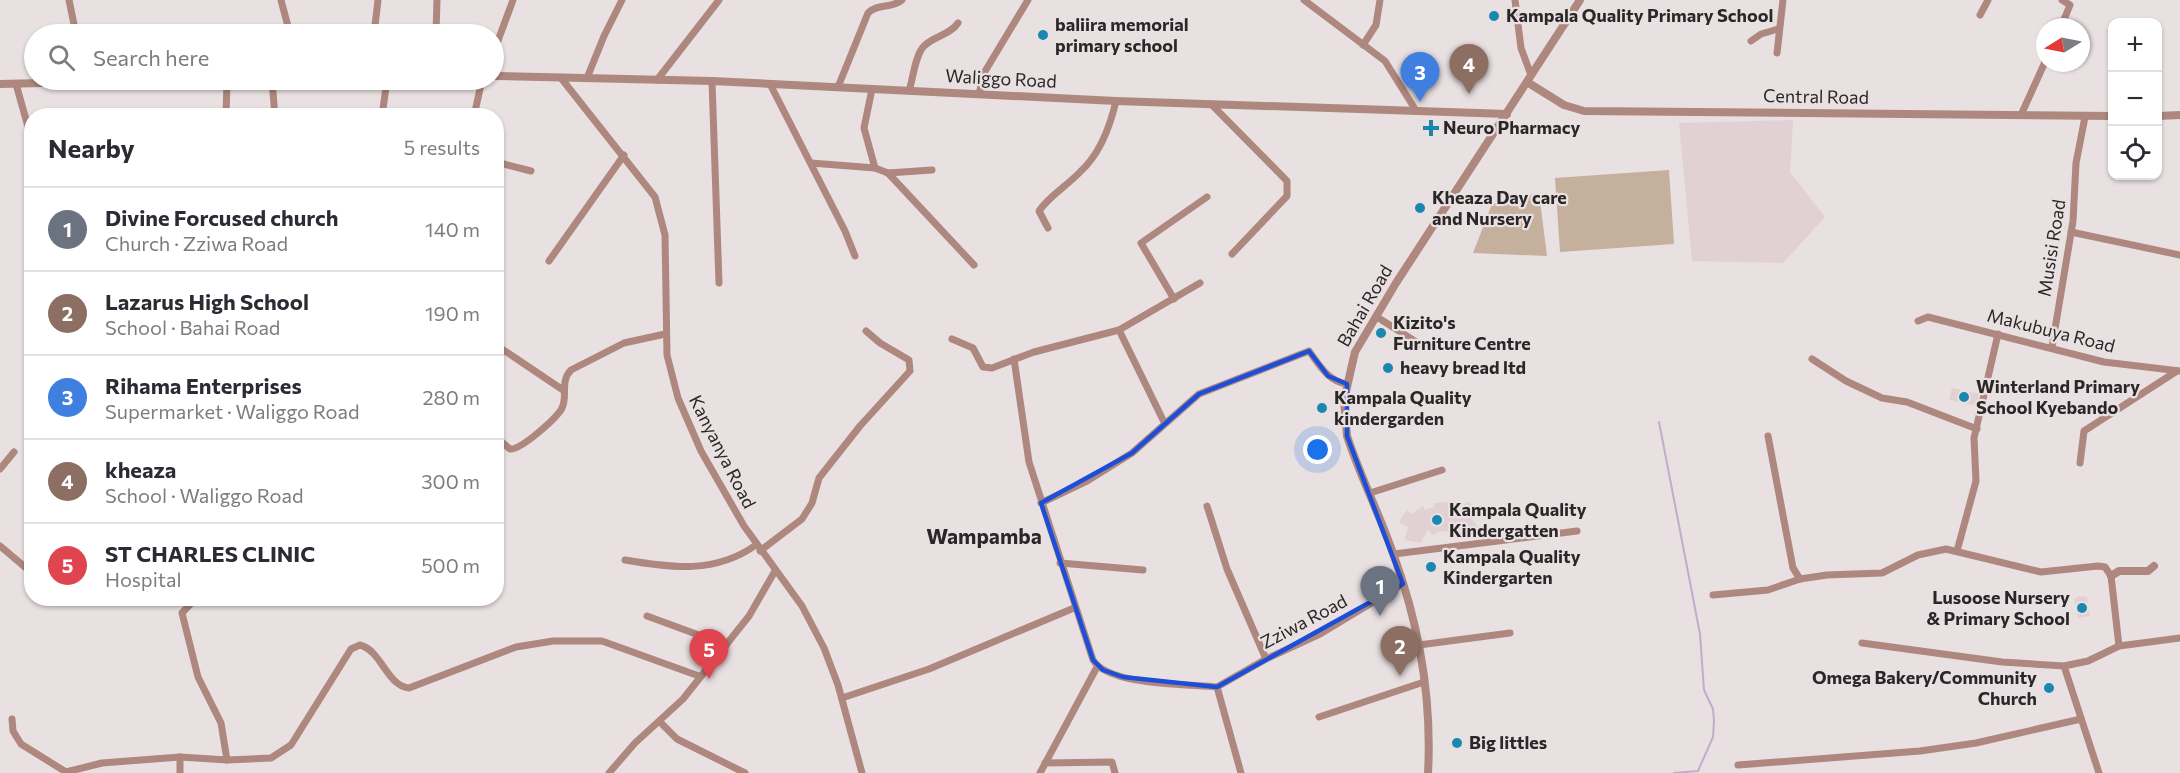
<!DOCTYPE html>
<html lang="en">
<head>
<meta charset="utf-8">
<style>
  :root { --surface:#fff; --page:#f7f7f7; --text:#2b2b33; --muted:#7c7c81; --line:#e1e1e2; --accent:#b45309 }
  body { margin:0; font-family:Commissioner,sans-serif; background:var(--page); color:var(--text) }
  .controls { position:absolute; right:18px; top:18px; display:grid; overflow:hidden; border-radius:12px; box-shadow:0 2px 4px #0004 }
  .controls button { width:54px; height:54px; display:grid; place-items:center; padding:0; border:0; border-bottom:2px solid var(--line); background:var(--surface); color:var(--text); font:30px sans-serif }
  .compass { position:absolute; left:2036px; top:18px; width:54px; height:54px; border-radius:50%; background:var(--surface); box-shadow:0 2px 4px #0004; rotate:260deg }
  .you { position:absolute; left:1318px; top:450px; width:21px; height:21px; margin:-15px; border:4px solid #fff; border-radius:50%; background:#1a73e8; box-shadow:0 0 0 9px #1a73e833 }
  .badge { display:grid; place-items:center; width:39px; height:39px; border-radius:50%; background:var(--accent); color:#fff; font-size:20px; font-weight:700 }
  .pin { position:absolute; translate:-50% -50px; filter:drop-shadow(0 2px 3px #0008) }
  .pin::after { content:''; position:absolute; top:32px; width:21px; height:18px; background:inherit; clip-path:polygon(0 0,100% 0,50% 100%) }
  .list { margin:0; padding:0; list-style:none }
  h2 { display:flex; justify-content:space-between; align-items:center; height:78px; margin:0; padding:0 24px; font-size:26px }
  h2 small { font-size:20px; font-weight:400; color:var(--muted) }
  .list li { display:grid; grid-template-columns:39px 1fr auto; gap:18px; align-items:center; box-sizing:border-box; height:84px; padding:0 24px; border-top:2px solid var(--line) }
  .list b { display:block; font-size:22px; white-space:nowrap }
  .list p { margin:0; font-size:20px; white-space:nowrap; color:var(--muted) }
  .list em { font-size:20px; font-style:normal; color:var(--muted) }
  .icon { flex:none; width:33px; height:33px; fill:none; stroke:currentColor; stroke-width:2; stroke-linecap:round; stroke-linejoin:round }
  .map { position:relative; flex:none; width:2180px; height:773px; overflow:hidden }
  .search { position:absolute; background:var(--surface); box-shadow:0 2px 4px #0004; left:24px; top:24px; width:480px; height:66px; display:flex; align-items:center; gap:15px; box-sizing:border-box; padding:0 21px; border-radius:33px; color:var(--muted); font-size:22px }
  .panel { position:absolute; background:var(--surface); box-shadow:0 2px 4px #0004; left:24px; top:108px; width:480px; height:498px; border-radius:24px }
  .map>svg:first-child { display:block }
</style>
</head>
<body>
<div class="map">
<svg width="2180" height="773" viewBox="0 0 2180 773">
  <rect width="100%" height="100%" fill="#e9e0e1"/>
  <g fill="#e2d1d4">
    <path d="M1793,120L1790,172L1825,217L1783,263L1692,261L1679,123Z"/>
    <path d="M1952,388L1979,394L1976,406L1949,400Z"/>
    <path d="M1467,501L1479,509L1471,518L1479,528L1464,536L1455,527L1450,532L1441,531L1433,535L1428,530L1421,543L1405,540L1408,527L1399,522L1407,510L1412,514L1423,506L1425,510L1434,507V503L1452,502V505L1462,508Z"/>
    <path d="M2079,596L2087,597L2090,616L2078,618L2074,599Z"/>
  </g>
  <g fill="#c5af9d">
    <path d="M1669,170L1674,244L1560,252L1555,178Z"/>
    <path d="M1539,193L1547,256L1473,253L1492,204Z"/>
  </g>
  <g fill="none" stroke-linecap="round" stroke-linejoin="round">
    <path stroke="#c0adce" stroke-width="2" d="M1659,422L1700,634L1704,690L1713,709L1714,721L1713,737L1698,771L1674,773"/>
    <g stroke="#ae877e" stroke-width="7">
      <path d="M69,0L76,34"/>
      <path d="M281,0L290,34"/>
      <path d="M1304,0L1385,61L1415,109"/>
      <path d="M1515,0L1521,48L1531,75"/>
      <path d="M1980,15L1988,0"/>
      <path d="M2061,27L2070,5L2062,0"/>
      <path d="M374,34L378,0"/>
      <path d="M436,34L437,0"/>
      <path d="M1751,41L1761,34L1778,29"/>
      <path d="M1363,45L1376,25L1380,0"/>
      <path d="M1777,53L1783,0"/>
      <path d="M496,76V46L513,0"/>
      <path d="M561,78L655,197L665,235L667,355L678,398L701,451L744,526L802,606L824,648L838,685L862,773"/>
      <path d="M587,78L604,36L622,0"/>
      <path d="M272,80L275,116"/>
      <path d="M657,80L719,0"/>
      <path d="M712,81L719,283"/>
      <path d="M16,84L32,141"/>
      <path d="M770,84L845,231L855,256"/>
      <path d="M838,87L868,13C878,3 891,9 902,0"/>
      <path d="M872,89L864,128L875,168"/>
      <path d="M909,91C913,79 915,55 924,46C934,36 950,35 958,23"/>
      <path d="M979,94L984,73L1028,0"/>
      <path d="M1211,104L1287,181V196L1232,254"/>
      <path d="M2021,115L2045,62"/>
      <path d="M226,116L227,80"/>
      <path d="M382,116L387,80"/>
      <path d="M474,116L482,80"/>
      <path d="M496,162L531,171"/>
      <path d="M811,163L875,168L888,173L974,265"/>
      <path d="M888,173L932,170"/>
      <path d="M1048,228L1039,211C1049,196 1068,185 1080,172C1100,154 1110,127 1116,101"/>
      <path d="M2071,232L2180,255"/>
      <path d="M549,261L624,155"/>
      <path d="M1174,299L1141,243L1207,197"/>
      <path d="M1377,317L1424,347"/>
      <path d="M1918,321L1928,317L2104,362L2180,371"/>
      <path d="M1119,330L1164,422"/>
      <path d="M952,339L973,348L983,367L992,368L1034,352L1119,330L1200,283"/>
      <path d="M496,345L563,390"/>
      <path d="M2052,347L2073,221L2076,163L2085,117"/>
      <path d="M1014,359L1029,462L1093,660C1109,686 1188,684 1217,687"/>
      <path d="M1812,359L1846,381L1882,398L1907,402L1977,429"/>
      <path d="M1768,436L1793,568L1800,579"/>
      <path d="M496,437L510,449C521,450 554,420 561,410C569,398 559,382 571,370L624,343L665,334"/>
      <path d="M2080,463L2084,431L2177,371"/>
      <path d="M0,469L14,452"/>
      <path d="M1370,493L1442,470"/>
      <path d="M1041,503L1087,481L1132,453L1199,394L1309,351C1320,366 1328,381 1347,384"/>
      <path d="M1207,506L1227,569L1266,659"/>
      <path d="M0,546L32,573"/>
      <path d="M760,551L802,519L812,503L819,478L860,426L910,371L909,360L880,343L866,331"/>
      <path d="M1957,551L1976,481L1974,438L1998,334"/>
      <path d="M1394,554L1577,531"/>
      <path d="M625,560C672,568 715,574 756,545"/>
      <path d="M1060,563L1143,570"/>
      <path d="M1713,595L1768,590L1800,579L1827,575L1882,573L1918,555L1946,549L2041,572L2098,566L2105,567L2111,576L2119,646"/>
      <path d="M196,598L182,613L198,677L221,723L227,760"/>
      <path d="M647,616L726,645"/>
      <path d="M1862,643L2002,662L2064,666L2088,661L2119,646L2180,638"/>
      <path d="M1419,645L1510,633"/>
      <path d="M2064,666L2099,773"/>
      <path d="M1217,687L1266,659L1320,634L1403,584"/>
      <path d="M1217,687L1241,773"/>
      <path d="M842,698L929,669L1074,608"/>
      <path d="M1319,717L1424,682"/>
      <path d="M12,719L13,731L21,744L66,772L102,763L180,757L227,760L271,758L291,745L351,649L360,645C382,651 386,685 409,688L516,647L553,641H602L699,676"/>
      <path d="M660,722L677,739L745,773"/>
      <path d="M180,757V773"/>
      <path d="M1045,763L1112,762L1115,773"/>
      <path d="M1738,765L1920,751L1976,743L2081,719"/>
      <path d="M609,773L635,743L683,699L749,616L775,571"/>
      <path d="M1040,773L1097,667"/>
    </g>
    <g stroke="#ae877e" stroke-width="8">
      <path d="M494,76L712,81L1116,101L1507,114"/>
      <path d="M1527,82L1564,105L1584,111L2112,116"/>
      <path d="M0,84L174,80"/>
      <path d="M2158,116L2180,115"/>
      <path d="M2111,576L2119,571H2148L2154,566"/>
      <path d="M1428,773C1432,699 1419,625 1394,556C1380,515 1360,476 1347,436L1344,400L1355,352L1396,283L1580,0"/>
    </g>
  </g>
  <path fill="none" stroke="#1d4ed8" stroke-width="4.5" stroke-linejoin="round" d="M1309,351L1328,376L1347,384V436L1403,584L1217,687L1123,677L1103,670L1093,660L1041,503L1132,453L1199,394Z"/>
  <g fill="#1a88ae" stroke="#e9e0e1" stroke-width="2">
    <circle cx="1494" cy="16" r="6"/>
    <circle cx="1043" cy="35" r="6"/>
    <path d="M1428 119h6v6h6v6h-6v6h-6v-6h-6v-6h6z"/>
    <circle cx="1420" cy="208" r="6"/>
    <circle cx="1381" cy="333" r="6"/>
    <circle cx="1388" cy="368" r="6"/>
    <circle cx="1964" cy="397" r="6"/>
    <circle cx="1322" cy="408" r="6"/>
    <circle cx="1437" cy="520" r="6"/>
    <circle cx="1431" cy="567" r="6"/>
    <circle cx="2082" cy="608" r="6"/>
    <circle cx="2049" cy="688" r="6"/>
    <circle cx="1457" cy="743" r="6"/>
  </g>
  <g text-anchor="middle" stroke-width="4.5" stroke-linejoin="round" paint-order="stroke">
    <g font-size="18" font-weight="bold" fill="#2b2728" stroke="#e9e0e1" text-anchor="start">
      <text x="1506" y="22">Kampala Quality Primary School</text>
      <text x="1055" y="31">baliira memorial<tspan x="1055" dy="21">primary school</tspan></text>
      <text x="1443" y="134">Neuro Pharmacy</text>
      <text x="1432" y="204">Kheaza Day care<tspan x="1432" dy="21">and Nursery</tspan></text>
      <text x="1393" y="329">Kizito's<tspan x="1393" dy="21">Furniture Centre</tspan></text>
      <text x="1400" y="374">heavy bread ltd</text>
      <text x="1976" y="393">Winterland Primary<tspan x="1976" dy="21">School Kyebando</tspan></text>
      <text x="1334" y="404">Kampala Quality<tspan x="1334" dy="21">kindergarden</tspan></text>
      <text x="1449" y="516">Kampala Quality<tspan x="1449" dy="21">Kindergatten</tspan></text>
      <text x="1443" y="563">Kampala Quality<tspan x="1443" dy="21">Kindergarten</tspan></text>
      <text x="2070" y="604" text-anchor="end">Lusoose Nursery<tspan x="2070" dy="21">&amp; Primary School</tspan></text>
      <text x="2037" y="684" text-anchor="end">Omega Bakery/Community<tspan x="2037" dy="21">Church</tspan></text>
      <text x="1469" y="749">Big littles</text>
    </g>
    <g font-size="18" fill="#2b2728" stroke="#e9e0e1">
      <text transform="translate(1001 79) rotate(3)" y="6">Waliggo Road</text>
      <text transform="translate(1816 97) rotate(1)" y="6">Central Road</text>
      <text transform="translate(2052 248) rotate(-81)" y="6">Musisi Road</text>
      <text transform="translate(1365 306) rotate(-60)" y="6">Bahai Road</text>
      <text transform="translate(2051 331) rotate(14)" y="6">Makubuya Road</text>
      <text transform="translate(722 452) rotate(63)" y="6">Kanyanya Road</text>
      <text transform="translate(1304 622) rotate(-28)" y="6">Zziwa Road</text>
    </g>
    <g font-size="21" font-weight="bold" fill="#2b2728" stroke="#e9e0e1">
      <text x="984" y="544">Wampamba</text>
    </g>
  </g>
</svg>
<div class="controls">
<button>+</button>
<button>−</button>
<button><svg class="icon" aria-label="locate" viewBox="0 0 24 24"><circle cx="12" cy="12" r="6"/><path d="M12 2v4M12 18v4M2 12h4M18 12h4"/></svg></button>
</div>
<svg class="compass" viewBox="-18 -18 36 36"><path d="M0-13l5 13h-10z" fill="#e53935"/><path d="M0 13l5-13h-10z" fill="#7c7c81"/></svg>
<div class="you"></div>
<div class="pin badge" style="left:1380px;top:616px;background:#6b7280">1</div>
<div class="pin badge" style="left:1400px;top:676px;background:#8d6e63">2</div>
<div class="pin badge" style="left:1420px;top:102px;background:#3f7fe0">3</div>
<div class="pin badge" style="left:1469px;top:94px;background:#8d6e63">4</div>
<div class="pin badge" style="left:709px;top:679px;background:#e0444e">5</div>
<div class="search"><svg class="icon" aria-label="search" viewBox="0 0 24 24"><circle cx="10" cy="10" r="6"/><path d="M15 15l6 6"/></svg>Search here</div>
<section class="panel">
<h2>Nearby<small>5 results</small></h2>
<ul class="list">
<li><span class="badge" style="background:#6b7280">1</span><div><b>Divine Forcused church</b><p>Church · Zziwa Road</p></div><em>140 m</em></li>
<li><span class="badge" style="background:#8d6e63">2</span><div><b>Lazarus High School</b><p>School · Bahai Road</p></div><em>190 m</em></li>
<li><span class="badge" style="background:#3f7fe0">3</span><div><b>Rihama Enterprises</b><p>Supermarket · Waliggo Road</p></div><em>280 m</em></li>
<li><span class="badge" style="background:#8d6e63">4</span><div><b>kheaza</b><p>School · Waliggo Road</p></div><em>300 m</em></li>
<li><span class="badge" style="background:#e0444e">5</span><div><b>ST CHARLES CLINIC</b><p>Hospital</p></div><em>500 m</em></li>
</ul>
</section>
</div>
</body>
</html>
